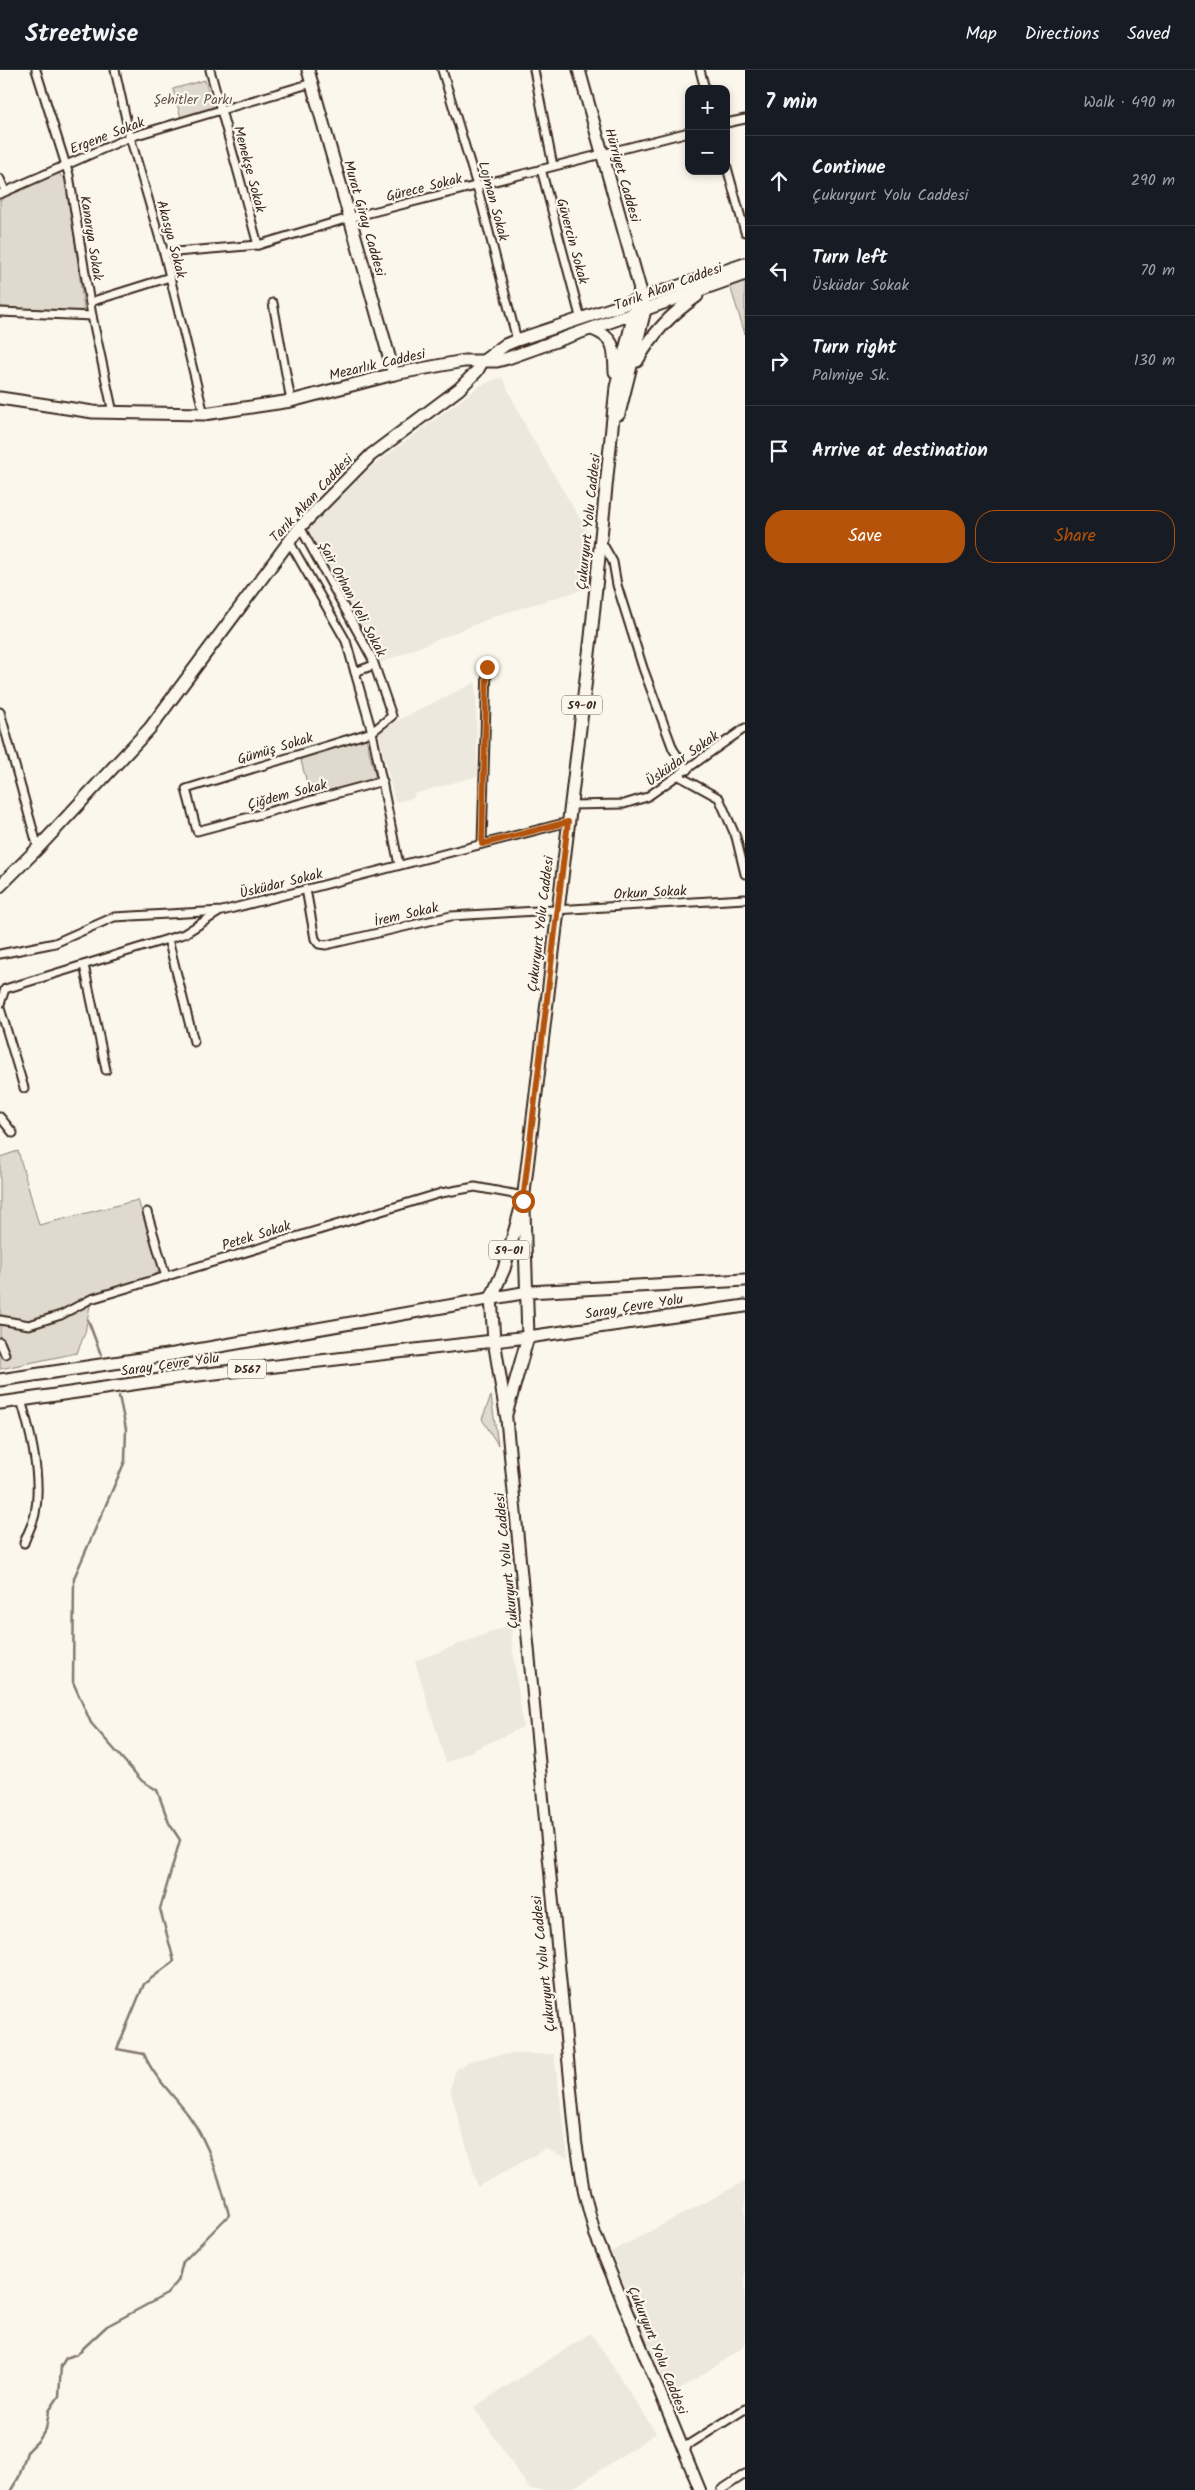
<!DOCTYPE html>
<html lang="en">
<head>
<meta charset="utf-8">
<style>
  :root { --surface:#171b24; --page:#20242c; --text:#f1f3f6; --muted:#9ea1a6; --line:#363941; --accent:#b45309 }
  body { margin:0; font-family:Kalam,sans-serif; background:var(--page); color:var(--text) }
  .controls { position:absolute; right:15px; top:15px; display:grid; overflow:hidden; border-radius:10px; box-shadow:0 2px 8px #0003 }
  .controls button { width:45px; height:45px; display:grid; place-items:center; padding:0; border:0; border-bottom:1px solid var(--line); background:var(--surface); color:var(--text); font:25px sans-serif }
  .stop { position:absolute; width:15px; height:15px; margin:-11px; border:4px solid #b45309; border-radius:50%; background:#fff }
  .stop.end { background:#b45309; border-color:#fff; box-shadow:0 1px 5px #0008 }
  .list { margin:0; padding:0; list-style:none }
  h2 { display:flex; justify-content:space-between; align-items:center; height:65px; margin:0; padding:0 20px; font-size:21px }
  h2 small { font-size:16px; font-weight:400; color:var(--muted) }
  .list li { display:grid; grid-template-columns:32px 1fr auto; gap:15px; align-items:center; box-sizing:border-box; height:90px; padding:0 20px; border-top:1px solid var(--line) }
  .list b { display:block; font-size:19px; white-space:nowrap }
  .list p { margin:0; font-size:16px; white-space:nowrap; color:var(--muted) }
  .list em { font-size:16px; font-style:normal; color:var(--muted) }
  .actions { display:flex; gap:10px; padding:15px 20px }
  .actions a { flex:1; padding:11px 0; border:1px solid var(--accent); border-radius:20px; text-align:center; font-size:18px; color:var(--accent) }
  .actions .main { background:var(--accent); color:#fff }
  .icon { flex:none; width:28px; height:28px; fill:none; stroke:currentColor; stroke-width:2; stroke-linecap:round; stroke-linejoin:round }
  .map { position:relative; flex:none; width:745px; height:2420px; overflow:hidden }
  header { display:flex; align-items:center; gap:30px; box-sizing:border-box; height:70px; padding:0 25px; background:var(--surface); border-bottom:1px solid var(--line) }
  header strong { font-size:24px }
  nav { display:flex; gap:28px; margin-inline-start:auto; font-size:18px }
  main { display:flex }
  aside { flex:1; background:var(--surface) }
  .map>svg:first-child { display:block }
</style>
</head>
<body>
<header>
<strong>Streetwise</strong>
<nav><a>Map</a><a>Directions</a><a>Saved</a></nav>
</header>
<main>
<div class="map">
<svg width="745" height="2420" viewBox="0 0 745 2420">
  <rect width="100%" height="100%" fill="#fbf7ec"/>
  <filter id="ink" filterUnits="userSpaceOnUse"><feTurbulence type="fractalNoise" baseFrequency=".02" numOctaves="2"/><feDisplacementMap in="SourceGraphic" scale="10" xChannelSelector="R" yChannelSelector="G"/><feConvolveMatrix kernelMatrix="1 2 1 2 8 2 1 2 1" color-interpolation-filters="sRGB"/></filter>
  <g filter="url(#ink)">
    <g fill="#ede8dd">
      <path d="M502,307L528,361L589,464L582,520L498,545L380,593L308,459L371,397L481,315Z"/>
      <path d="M476,612L477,706L414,724V728L395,732L378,660Z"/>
      <path d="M517,1552L511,1565L523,1657L446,1693L415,1591Z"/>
      <path d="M505,1984H554L568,2088L545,2079L478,2117L450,2019L456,2000L469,1991Z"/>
      <path d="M745,2111V2276L670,2326L611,2182Z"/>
      <path d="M591,2263L656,2363L570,2420H530L474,2337Z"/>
    </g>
    <g fill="#dfd9ce" stroke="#8d8276">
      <path d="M205,10L213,39L181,48L173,19Z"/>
      <path d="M53,104H59L67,111L84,239L80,242L0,237V129Z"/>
      <path d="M745,211V264L730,216Z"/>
      <path d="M366,668L376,709L311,728L300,687Z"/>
      <path d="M18,1081L39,1155L138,1130L160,1198L157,1204L90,1235L85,1263L77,1283L0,1299V1087Z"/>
      <path d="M491,1326L498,1375L482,1349Z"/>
    </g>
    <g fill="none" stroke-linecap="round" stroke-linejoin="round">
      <g stroke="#85796d" stroke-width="2.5">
        <path d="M88,1250L101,1285"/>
        <path d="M11,2420L19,2407L27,2382L39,2370L46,2359L49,2341L59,2326L61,2296L66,2288L77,2284L107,2256L167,2224L178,2211L183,2192L229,2145C220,2111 210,2075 189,2046C174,2025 154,2008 144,1984L117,1979L144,1914L174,1891L160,1839L180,1770L169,1753L157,1720L142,1711L91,1653L73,1612L74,1508L125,1391L126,1359L119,1326"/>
      </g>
      <defs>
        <g id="minor">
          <path d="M36,0L69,105L92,246L113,343"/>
          <path d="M115,0L130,67L164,183L204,344"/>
          <path d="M210,0L258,175"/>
          <path d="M442,0L477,116L517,270"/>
          <path d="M534,0L553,96"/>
          <path d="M700,0L705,19"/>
          <path d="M726,53L745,49"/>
          <path d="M726,94L745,162"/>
          <path d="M541,99L581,250"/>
          <path d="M0,109L5,121"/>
          <path d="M0,124L130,67L312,13"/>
          <path d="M164,183L258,175L349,148L689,62"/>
          <path d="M90,232L170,207"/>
          <path d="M273,233L291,331"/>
          <path d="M0,242L92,246"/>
          <path d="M300,457L372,588L392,646L372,662L186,719L197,761L383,711"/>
          <path d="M289,471L346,571L372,662L399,795"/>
          <path d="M601,471L613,492L617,515L643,598L673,679L687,700"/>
          <path d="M355,602L374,595"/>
          <path d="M0,642L38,778"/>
          <path d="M679,706L719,728L736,767L745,804"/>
          <path d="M570,735L624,734L647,727L745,658"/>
          <path d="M482,774L487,597"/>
          <path d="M306,819L315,869L319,874L326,875L451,846L745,829"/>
          <path d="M168,869L194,972"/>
          <path d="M0,884L55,873L114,847L222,841L568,752"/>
          <path d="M84,895L106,1000"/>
          <path d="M0,934L5,919L184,864L219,842"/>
          <path d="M0,938L24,1018"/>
          <path d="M0,1047L13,1063"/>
          <path d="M147,1142L166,1207"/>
          <path d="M0,1250L29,1255L61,1245L91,1229L441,1123L475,1117L524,1126"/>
          <path d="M0,1272L5,1284"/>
          <path d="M21,1330C31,1363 42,1409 35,1444C33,1454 27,1464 24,1473"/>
          <path d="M683,2378L745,2339"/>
          <path d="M721,2420L745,2404"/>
        </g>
        <path id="secondary" d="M506,1344L576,2072L584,2122L595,2164L700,2420"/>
        <g id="primary">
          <path d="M308,0L394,304"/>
          <path d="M579,0L640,219"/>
          <path d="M592,259C616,268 614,279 615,302"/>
          <path d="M637,291C653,263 670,245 697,226"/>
          <path d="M0,328L93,342L204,344L291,331L394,304L464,291H497L508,288L745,204"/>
          <path d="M619,344L646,236"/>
          <path d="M0,816L38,778L150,658L300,457L371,385L459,319L477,301L482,292L505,275L517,270L745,194"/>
          <path d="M523,1131L591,567L616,317L640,219"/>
        </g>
        <g id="trunk">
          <path d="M0,1310L174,1284L528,1222L745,1210"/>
          <path d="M0,1333L181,1307L528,1267L745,1236"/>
          <path d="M507,1341L528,1267L524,1140"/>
          <path d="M506,1344L494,1270L491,1228L504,1199L523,1131"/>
        </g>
      </defs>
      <use href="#minor" stroke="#3b2a1e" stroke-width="11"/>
      <use href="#secondary" stroke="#3b2a1e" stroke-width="14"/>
      <use href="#primary" stroke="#3b2a1e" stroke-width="15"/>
      <use href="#trunk" stroke="#3b2a1e" stroke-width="15"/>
      <use href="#minor" stroke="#fbf7ec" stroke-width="7"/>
      <use href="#secondary" stroke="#fbf7ec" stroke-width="10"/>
      <use href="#primary" stroke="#fbf7ec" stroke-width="11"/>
      <use href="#trunk" stroke="#fbf7ec" stroke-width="11"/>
    </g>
  </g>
  <g fill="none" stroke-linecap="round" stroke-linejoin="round" filter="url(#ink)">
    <path stroke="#b45309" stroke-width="6" d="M487,597L482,774L568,752L523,1131"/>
  </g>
  <g text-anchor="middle" stroke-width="4.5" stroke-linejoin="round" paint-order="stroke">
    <g fill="#fbf7ec" stroke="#75685c" stroke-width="1">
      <rect x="562" y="625.5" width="40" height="19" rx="4"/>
      <rect x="489" y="1170.5" width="40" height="19" rx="4"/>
      <rect x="228" y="1289.5" width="38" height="19" rx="4"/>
    </g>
    <g font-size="12" font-weight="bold" fill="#3b2a1e">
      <text x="582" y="639">59-01</text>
      <text x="509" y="1184">59-01</text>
      <text x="247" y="1303">D567</text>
    </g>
    <g font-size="14" fill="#64564a" stroke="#fbf7ec">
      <text x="193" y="34">Şehitler Parkı</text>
    </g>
    <g font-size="14" fill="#3b2a1e" stroke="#fbf7ec">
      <text transform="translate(107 65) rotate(-21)" y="5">Ergene Sokak</text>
      <text transform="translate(250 99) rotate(75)" y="5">Menekşe Sokak</text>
      <text transform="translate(623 105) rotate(74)" y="5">Hürriyet Caddesi</text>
      <text transform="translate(424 117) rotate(-14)" y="5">Gürece Sokak</text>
      <text transform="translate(494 131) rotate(75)" y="5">Lojman Sokak</text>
      <text transform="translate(365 148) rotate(74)" y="5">Murat Giray Caddesi</text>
      <text transform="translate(92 168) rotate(81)" y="5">Kanarya Sokak</text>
      <text transform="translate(172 169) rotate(75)" y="5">Akasya Sokak</text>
      <text transform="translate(573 171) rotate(75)" y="5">Güvercin Sokak</text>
      <text transform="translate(668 216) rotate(-20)" y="5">Tarık Akan Caddesi</text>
      <text transform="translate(377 294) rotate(-13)" y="5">Mezarlık Caddesi</text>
      <text transform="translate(311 428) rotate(-47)" y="5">Tarık Akan Caddesi</text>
      <text transform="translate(588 452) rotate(-84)" y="5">Çukuryurt Yolu Caddesi</text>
      <text transform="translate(353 529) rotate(62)" y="5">Şair Orhan Veli Sokak</text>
      <text transform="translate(275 678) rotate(-17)" y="5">Gümüş Sokak</text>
      <text transform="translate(682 688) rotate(-35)" y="5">Üsküdar Sokak</text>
      <text transform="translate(287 724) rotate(-15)" y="5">Çiğdem Sokak</text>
      <text transform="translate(281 813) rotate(-14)" y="5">Üsküdar Sokak</text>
      <text transform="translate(650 822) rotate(-3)" y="5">Orkun Sokak</text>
      <text transform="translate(406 844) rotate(-13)" y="5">İrem Sokak</text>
      <text transform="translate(540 854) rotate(-83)" y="5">Çukuryurt Yolu Caddesi</text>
      <text transform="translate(256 1165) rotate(-17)" y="5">Petek Sokak</text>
      <text transform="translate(634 1236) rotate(-9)" y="5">Saray Çevre Yolu</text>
      <text transform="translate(170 1294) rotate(-8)" y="5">Saray Çevre Yolu</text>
      <text transform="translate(506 1491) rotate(-96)" y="5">Çukuryurt Yolu Caddesi</text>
      <text transform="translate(543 1894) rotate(-96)" y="5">Çukuryurt Yolu Caddesi</text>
      <text transform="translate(658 2280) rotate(68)" y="5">Çukuryurt Yolu Caddesi</text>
    </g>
  </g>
</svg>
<div class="controls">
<button>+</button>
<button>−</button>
</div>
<div class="stop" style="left:523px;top:1131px"></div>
<div class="stop end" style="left:487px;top:597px"></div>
</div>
<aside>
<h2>7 min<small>Walk · 490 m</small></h2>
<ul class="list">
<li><svg class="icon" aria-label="ahead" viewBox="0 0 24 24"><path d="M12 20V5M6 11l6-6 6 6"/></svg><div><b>Continue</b><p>Çukuryurt Yolu Caddesi</p></div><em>290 m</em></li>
<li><svg class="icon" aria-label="left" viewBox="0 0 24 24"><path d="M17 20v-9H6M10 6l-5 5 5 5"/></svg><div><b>Turn left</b><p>Üsküdar Sokak</p></div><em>70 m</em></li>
<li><svg class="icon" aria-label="right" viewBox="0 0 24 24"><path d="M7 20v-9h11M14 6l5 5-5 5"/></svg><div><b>Turn right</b><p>Palmiye Sk.</p></div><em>130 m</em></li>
<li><svg class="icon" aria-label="arrive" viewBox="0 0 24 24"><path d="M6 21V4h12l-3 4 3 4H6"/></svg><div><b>Arrive at destination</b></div></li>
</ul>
<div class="actions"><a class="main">Save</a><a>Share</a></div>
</aside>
</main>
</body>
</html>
